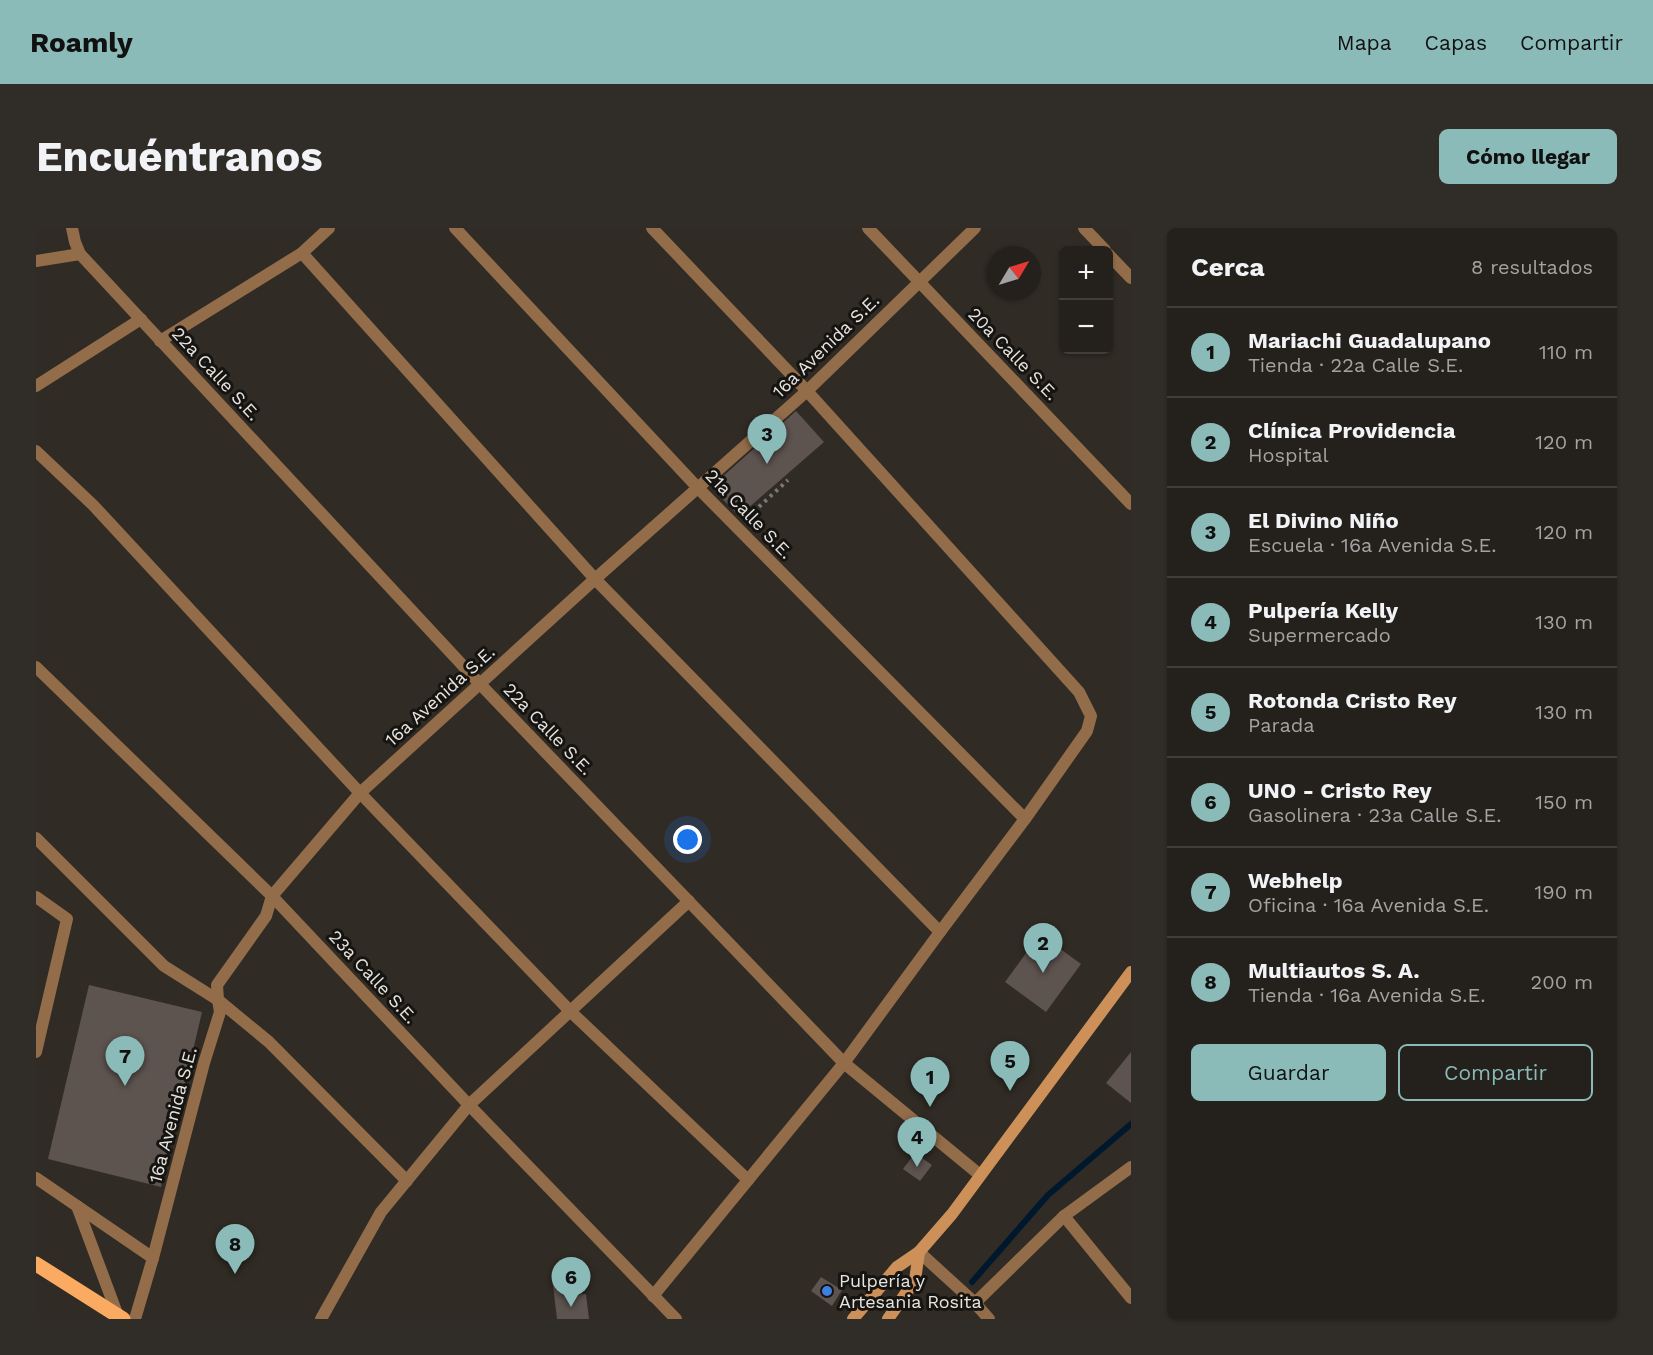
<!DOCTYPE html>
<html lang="es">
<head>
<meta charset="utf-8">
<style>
  :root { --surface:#24201b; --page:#302d28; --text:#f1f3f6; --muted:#a3a3a3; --line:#413e3a; --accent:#8bbbb9 }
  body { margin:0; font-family:"Work Sans",sans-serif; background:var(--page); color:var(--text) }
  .controls { position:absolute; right:18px; top:18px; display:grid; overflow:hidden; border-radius:9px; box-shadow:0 2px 4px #0004 }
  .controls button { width:54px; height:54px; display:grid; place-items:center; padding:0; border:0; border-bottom:2px solid var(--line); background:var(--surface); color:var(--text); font:30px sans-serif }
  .compass { position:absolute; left:951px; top:18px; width:54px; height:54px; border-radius:50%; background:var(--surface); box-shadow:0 2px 4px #0004; rotate:52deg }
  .you { position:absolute; left:652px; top:612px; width:21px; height:21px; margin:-15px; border:4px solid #fff; border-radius:50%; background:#1a73e8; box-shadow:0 0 0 9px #1a73e833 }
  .badge { display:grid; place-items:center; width:39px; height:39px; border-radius:50%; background:var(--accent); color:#111; font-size:20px; font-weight:700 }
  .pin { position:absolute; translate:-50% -50px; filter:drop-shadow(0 2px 3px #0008) }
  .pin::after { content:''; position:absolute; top:32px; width:21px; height:18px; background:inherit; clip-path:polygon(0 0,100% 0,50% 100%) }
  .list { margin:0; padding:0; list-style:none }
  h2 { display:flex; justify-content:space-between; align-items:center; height:78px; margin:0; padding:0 24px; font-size:26px }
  h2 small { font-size:20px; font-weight:400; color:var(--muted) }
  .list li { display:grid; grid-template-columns:39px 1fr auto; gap:18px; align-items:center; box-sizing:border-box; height:90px; padding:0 24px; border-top:2px solid var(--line) }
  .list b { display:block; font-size:22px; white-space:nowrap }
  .list p { margin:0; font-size:20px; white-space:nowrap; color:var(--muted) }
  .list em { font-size:20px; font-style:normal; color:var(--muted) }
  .actions { display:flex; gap:12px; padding:18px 24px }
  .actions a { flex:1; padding:14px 0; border:2px solid var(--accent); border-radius:9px; text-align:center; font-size:21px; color:var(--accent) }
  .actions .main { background:var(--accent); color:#111 }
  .map { position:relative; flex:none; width:1095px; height:1091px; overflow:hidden; border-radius:9px }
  header { display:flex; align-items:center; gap:36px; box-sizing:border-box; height:84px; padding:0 30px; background:var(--accent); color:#111 }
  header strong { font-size:28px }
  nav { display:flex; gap:33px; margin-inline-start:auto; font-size:21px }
  .intro { display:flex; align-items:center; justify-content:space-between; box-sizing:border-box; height:144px; padding:0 36px }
  h1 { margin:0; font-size:42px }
  .button { padding:15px 27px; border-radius:9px; background:var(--accent); color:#111; font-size:21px; font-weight:700 }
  main { display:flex; gap:36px; padding:0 36px }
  aside { flex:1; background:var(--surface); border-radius:9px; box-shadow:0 2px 4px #0004 }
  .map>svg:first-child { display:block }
</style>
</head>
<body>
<header>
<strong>Roamly</strong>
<nav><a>Mapa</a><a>Capas</a><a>Compartir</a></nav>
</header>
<div class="intro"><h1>Encuéntranos</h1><a class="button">Cómo llegar</a></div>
<main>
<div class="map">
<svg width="1095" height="1091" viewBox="0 0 1095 1091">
  <rect width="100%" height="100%" fill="#302b24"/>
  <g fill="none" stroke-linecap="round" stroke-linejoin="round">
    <path stroke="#00182e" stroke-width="6" d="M936,1054L1012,967L1095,896"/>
  </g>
  <g fill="#5d534f">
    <path d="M760,183L788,214L703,288L675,259Z"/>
    <path d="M1004,706L1045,736L1010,784L969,754Z"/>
    <path d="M53,757L166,784L125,959L12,931Z"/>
    <path d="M1095,824V875L1070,855Z"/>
    <path d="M879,925L896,937L884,953L867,941Z"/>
    <path d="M535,1047L537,1067L550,1066L553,1091H521L516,1049Z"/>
    <path d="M785,1049L806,1062L796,1078L775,1063Z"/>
  </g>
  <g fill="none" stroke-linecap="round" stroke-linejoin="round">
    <path stroke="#7b7771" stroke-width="4" stroke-dasharray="3 4.5" stroke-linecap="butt" d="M712,289L752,252"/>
    <g stroke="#936c4a" stroke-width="12">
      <path d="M0,669L31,691L0,824"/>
      <path d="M0,950L117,1030"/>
      <path d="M41,978L82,1088"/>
    </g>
    <g stroke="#936c4a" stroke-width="12">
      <path d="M36,0L39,14L44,26L444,456L808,835L944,947"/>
      <path d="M419,0L662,260L989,591"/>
      <path d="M616,0L771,163L1043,464L1055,488L1051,503L989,591L904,704L808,835L617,1068"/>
      <path d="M832,0L1095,276"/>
      <path d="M1048,0L1069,22"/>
      <path d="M266,25L559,351L904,704"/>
      <path d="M1072,26L1095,50"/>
      <path d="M0,33L44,26"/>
      <path d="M124,113L266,25L293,0"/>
      <path d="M0,158L105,91"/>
      <path d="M0,223L57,277L324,565L534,783L712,952"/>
      <path d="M0,439L236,668L433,877L640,1091"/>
      <path d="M0,610L128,738L182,772L233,814L371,953"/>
      <path d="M1028,988L1095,1070"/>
      <path d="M883,1024L939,1075L953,1091"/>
      <path d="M939,1075L1028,988L1095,939"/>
      <path d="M99,1091L117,1030L168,835L184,784L182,772L181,757L230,688L236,668L324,565L559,351L771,163L939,0"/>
      <path d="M285,1091L345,984L433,877L653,673"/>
    </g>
    <g stroke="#cd9058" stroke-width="12">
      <path d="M817,1091L861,1039L883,1024L916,986L1095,744"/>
      <path d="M852,1091L879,1052L883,1024"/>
    </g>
    <path stroke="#fbab61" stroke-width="15" d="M0,1036L87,1091"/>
  </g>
  <circle fill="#3f7fe0" stroke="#161411" stroke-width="2" cx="791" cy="1063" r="6"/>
  <g text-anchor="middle" stroke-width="6" stroke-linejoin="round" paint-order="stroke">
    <g font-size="18" fill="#e7e4e0" stroke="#161411">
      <text transform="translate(790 118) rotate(-44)" y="6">16a Avenida S.E.</text>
      <text transform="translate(977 126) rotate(46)" y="6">20a Calle S.E.</text>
      <text transform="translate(180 146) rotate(47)" y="6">22a Calle S.E.</text>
      <text transform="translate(713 286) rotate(46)" y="6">21a Calle S.E.</text>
      <text transform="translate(404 468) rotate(-42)" y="6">16a Avenida S.E.</text>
      <text transform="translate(512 501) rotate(46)" y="6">22a Calle S.E.</text>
      <text transform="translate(337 749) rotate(47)" y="6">23a Calle S.E.</text>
      <text transform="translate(137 887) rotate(-75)" y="6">16a Avenida S.E.</text>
    </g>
    <g font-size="18" fill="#e7e4e0" stroke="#161411" text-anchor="start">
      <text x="803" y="1059">Pulpería y<tspan x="803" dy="21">Artesania Rosita</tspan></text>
    </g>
  </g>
</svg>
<div class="controls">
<button>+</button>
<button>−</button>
</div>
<svg class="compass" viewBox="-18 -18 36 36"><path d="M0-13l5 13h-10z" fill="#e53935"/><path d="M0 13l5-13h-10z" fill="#a3a3a3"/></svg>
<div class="you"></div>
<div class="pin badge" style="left:894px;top:879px">1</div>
<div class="pin badge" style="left:1007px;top:745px">2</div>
<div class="pin badge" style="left:731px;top:236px">3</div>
<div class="pin badge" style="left:881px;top:939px">4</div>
<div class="pin badge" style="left:974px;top:863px">5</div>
<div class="pin badge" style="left:535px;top:1079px">6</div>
<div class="pin badge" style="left:89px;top:858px">7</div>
<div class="pin badge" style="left:199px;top:1046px">8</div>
</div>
<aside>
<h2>Cerca<small>8 resultados</small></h2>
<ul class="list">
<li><span class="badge">1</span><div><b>Mariachi Guadalupano</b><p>Tienda · 22a Calle S.E.</p></div><em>110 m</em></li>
<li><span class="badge">2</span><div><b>Clínica Providencia</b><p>Hospital</p></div><em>120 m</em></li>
<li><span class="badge">3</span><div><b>El Divino Niño</b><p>Escuela · 16a Avenida S.E.</p></div><em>120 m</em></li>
<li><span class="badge">4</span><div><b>Pulpería Kelly</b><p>Supermercado</p></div><em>130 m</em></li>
<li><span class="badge">5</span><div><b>Rotonda Cristo Rey</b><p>Parada</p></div><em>130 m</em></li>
<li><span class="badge">6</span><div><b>UNO - Cristo Rey</b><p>Gasolinera · 23a Calle S.E.</p></div><em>150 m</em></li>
<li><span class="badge">7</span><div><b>Webhelp</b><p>Oficina · 16a Avenida S.E.</p></div><em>190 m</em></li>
<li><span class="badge">8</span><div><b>Multiautos S. A.</b><p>Tienda · 16a Avenida S.E.</p></div><em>200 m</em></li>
</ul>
<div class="actions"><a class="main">Guardar</a><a>Compartir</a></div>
</aside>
</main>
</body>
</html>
